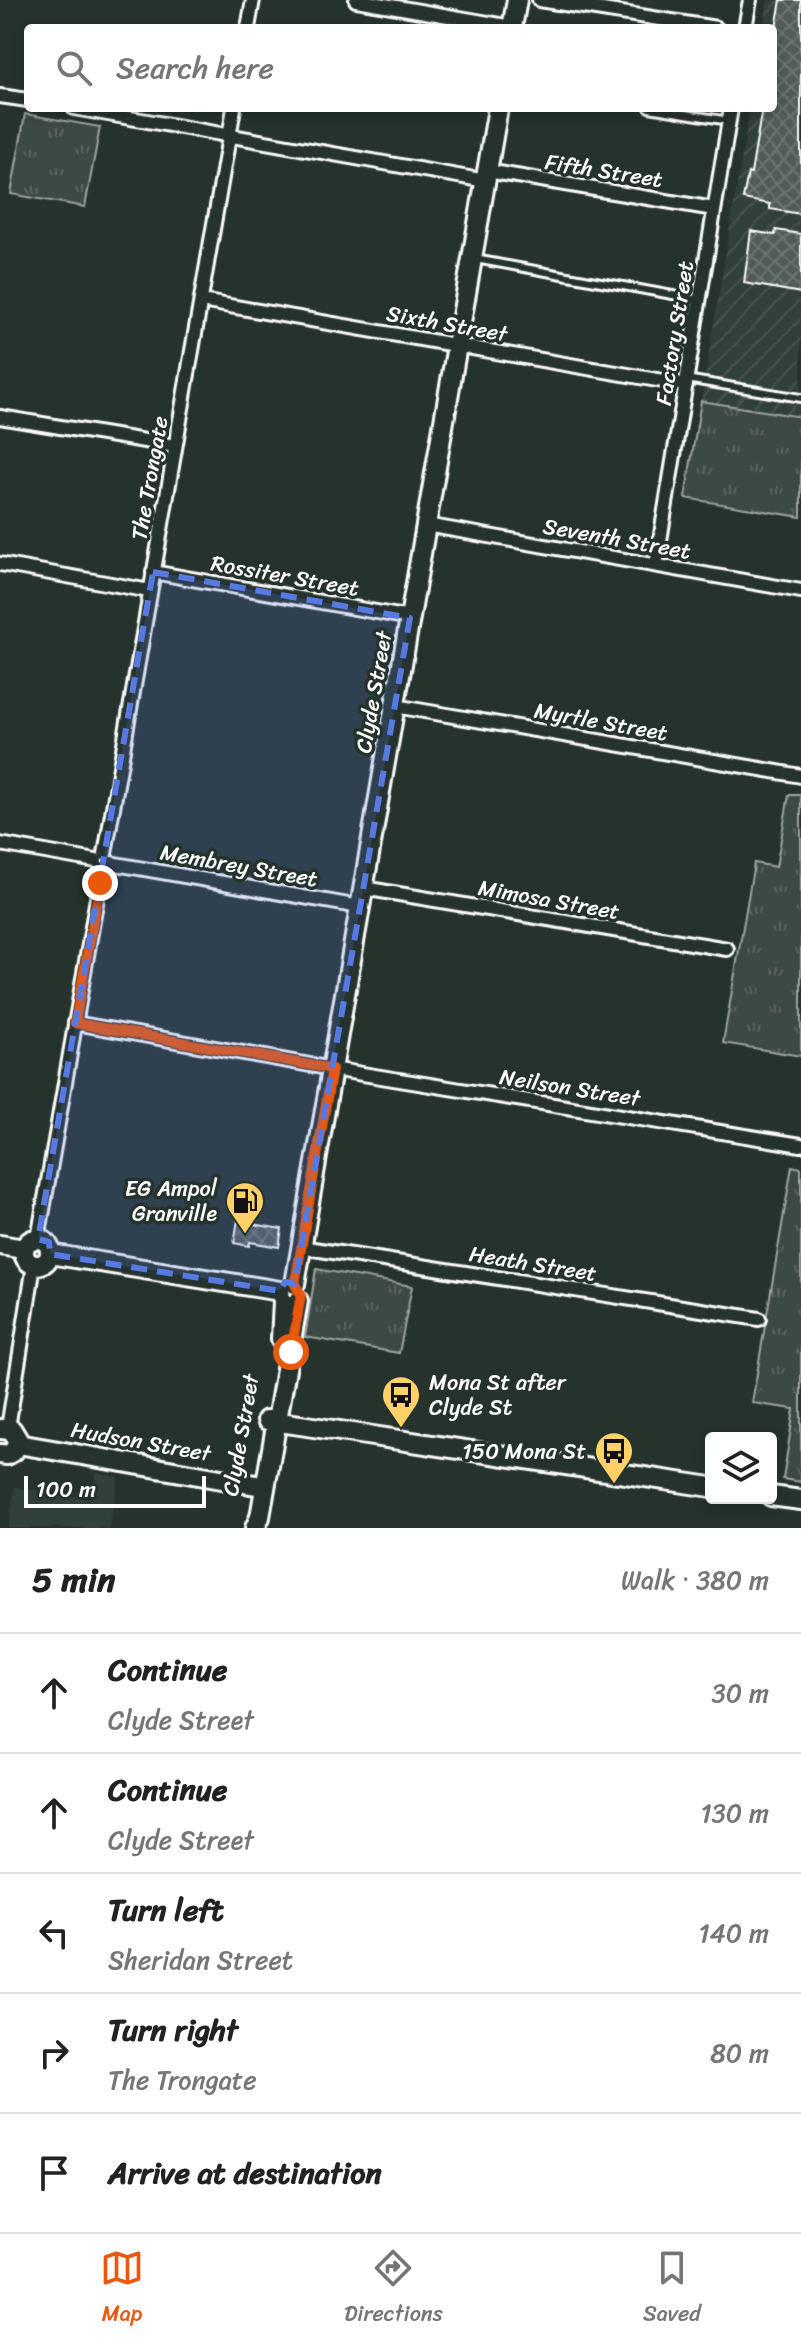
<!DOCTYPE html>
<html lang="en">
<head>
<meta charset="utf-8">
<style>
  :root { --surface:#fff; --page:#f2f2f2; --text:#222; --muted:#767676; --line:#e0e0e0; --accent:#ea580c }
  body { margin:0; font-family:Sriracha,sans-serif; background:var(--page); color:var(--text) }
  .controls { position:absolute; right:24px; bottom:24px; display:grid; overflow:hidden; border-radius:8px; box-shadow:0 4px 12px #0003 }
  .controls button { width:72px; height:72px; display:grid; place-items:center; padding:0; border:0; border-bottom:2px solid var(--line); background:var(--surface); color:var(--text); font:40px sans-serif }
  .scale { position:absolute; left:24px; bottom:20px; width:182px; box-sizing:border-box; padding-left:8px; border:4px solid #fff; border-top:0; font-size:22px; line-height:28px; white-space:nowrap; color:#fff; -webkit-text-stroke:6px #26332d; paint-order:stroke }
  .stop { position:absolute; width:24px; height:24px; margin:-18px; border:6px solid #ea580c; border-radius:50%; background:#fff }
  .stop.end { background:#ea580c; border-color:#fff; box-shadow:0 2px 8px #0008 }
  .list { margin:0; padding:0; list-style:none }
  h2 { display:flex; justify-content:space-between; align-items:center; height:104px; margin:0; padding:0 32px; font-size:34px }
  h2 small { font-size:26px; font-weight:400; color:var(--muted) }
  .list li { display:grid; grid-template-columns:52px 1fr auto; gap:24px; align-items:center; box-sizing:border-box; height:120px; padding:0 32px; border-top:2px solid var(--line) }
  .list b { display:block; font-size:30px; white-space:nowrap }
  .list p { margin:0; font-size:26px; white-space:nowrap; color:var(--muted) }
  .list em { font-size:26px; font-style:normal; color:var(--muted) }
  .icon { flex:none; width:44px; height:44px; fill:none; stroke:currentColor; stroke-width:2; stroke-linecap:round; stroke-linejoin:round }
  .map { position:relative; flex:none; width:801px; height:1528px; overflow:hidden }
  .search { position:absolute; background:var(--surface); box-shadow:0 4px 12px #0003; left:24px; right:24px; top:24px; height:88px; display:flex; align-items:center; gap:20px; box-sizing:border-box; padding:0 28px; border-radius:8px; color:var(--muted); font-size:30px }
  .sheet { height:704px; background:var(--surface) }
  nav { display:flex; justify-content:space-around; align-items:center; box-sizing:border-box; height:112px; border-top:2px solid var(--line); background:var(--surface); font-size:22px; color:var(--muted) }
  nav a { display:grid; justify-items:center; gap:4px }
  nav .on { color:var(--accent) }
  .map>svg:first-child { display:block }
</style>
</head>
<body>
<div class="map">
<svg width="801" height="1528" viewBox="0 0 801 1528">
  <defs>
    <pattern id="industrial-furrows" width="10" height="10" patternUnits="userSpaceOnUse" patternTransform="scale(2)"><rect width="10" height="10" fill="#333f3a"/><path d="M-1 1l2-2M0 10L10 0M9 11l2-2" fill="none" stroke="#47524e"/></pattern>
    <pattern id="park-tufts" width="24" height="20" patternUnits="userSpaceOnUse" patternTransform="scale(2)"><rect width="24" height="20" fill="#3e4944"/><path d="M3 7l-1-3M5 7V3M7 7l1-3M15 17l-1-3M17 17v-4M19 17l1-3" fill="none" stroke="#5b6460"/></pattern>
    <pattern id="building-cross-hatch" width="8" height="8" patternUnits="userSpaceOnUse" patternTransform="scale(2)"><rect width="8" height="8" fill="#515c57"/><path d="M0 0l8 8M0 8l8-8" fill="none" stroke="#6b7470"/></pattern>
  </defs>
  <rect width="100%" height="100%" fill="#26332d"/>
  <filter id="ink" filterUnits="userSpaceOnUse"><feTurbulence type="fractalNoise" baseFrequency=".0125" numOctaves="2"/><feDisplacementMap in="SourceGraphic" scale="16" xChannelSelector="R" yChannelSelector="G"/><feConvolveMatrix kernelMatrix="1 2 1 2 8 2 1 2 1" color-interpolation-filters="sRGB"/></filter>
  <g filter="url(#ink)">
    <path fill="#333f3a" d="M96,1473L119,1477L109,1528H8L15,1487L91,1499Z"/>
    <path fill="url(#industrial-furrows)" d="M768,0H801V417L701,401L750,108H773V28H763Z"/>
    <g fill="url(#park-tufts)" stroke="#9ea4a2" stroke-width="2">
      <path d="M25,114L100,127L85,207L11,194Z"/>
      <path d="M701,401L801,417V517L685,498Z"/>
      <path d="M789,795H801V1056L723,1043L754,863L776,867Z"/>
      <path d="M792,1166L801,1168V1482L783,1479L794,1409L752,1403Z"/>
      <path d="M316,1269L412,1286L399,1353L305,1337Z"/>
    </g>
    <g fill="url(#building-cross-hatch)" stroke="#fff" stroke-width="2">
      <path d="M781,0H801V214L770,209V204L743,199L748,173L751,174L762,108H773V45Z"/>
      <path d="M776,230L801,234V293L744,283L751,231L775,235Z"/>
      <path d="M240,1208L255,1211L253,1224L282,1229L279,1247L250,1242L249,1246L234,1243Z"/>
    </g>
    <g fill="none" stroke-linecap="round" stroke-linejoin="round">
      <defs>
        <g id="lane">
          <path d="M649,108L729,121"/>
          <path d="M475,259L700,300"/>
          <path d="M686,379L801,398"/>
        </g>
        <g id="street">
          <path d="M356,0L512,27"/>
          <path d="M539,0L716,28"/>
          <path d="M248,28L253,0"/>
          <path d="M745,28L750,0"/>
          <path d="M0,96L28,100"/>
          <path d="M74,108L486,181"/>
          <path d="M487,171L714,209"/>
          <path d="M201,301L686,385"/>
          <path d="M0,417L175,446"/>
          <path d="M426,525L801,591"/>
          <path d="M0,564L150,591"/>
          <path d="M656,565L731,108"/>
          <path d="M153,572L410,618"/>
          <path d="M395,706L801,776"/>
          <path d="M0,844L96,861"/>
          <path d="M105,854L234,108"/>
          <path d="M110,863L360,907"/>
          <path d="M363,888L727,949"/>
          <path d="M75,1023L344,1071L801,1145"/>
          <path d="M38,1239L102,869"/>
          <path d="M301,1247L759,1319"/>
          <path d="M8,1428L34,1265"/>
        </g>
        <g id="secondary">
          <path d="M512,28L517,0"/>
          <circle cx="37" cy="1252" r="13"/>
          <path d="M0,1245L24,1249"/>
          <path d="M50,1254L280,1291"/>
          <path d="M295,1284L498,108"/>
          <path d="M281,1339L283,1302"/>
          <path d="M267,1420L711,1487"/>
          <path d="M0,1429L12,1430L18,1440L14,1451L7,1455L0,1454"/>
          <path d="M18,1444L256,1485"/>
          <path d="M771,1496L801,1500"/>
          <path d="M255,1528L260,1517L298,1301"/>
        </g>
      </defs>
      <use href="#lane" stroke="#fff" stroke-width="12"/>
      <use href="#street" stroke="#fff" stroke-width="18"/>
      <use href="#secondary" stroke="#fff" stroke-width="24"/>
      <use href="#lane" stroke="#26332d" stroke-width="6"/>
      <use href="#street" stroke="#26332d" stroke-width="12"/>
      <use href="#secondary" stroke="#26332d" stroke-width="18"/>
    </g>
  </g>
  <g fill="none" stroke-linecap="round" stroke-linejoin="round" filter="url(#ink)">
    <path stroke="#ea580c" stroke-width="10" d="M100,883L75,1023L332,1069L295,1284L301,1295L291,1352"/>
  </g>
  <path fill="#567ae2" fill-opacity="0.2" stroke="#567ae2" stroke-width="6" stroke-dasharray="16 10" stroke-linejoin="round" d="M153,572L410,618L295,1284L285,1282L280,1291L50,1254L49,1242L38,1239Z"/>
  <defs>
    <symbol id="fuel-pin" viewBox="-11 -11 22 30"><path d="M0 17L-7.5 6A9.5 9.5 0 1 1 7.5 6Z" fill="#ffd166" stroke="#26332d"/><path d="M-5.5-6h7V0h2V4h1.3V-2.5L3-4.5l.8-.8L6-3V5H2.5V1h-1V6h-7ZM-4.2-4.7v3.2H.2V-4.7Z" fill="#111"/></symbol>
    <symbol id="bus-pin" viewBox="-11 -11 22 30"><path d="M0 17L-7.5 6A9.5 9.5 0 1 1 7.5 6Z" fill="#ffd166" stroke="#26332d"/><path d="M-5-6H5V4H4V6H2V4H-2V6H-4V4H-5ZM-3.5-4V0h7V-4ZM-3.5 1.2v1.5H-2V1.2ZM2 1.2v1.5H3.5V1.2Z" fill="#111"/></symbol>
  </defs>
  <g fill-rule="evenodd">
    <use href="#fuel-pin" x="223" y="1179" width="44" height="60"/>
    <use href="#bus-pin" x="379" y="1373" width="44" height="60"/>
    <use href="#bus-pin" x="592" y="1429" width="44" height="60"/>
  </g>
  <g text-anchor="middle" stroke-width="7" stroke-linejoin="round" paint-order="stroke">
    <g font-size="22" fill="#fff" stroke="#26332d">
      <text transform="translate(604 170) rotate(9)" y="8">Fifth Street</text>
      <text transform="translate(447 323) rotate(10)" y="8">Sixth Street</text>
      <text transform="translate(674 333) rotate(-81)" y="8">Factory Street</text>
      <text transform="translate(149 478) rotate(-80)" y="8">The Trongate</text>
      <text transform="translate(617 538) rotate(10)" y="8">Seventh Street</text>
      <text transform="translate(285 575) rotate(10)" y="8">Rossiter Street</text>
      <text transform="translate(373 692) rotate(-80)" y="8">Clyde Street</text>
      <text transform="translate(601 721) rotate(10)" y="8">Myrtle Street</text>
      <text transform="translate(239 865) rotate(10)" y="8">Membrey Street</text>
      <text transform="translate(549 899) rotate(10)" y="8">Mimosa Street</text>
      <text transform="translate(570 1087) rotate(9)" y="8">Neilson Street</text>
      <text transform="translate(533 1263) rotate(9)" y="8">Heath Street</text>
      <text transform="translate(240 1435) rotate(-80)" y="8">Clyde Street</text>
      <text transform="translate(141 1441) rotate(10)" y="8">Hudson Street</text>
    </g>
    <g font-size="22" fill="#fff" stroke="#26332d" text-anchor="end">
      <text x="217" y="1196">EG Ampol<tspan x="217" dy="25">Granville</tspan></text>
      <text x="429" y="1390" text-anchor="start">Mona St after<tspan x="429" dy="25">Clyde St</tspan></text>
      <text x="586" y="1459">150 Mona St</text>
    </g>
  </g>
</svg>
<div class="controls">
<button><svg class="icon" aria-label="layers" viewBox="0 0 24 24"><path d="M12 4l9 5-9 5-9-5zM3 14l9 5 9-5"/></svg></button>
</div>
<div class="scale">100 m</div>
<div class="stop" style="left:291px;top:1352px"></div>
<div class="stop end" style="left:100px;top:883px"></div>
<div class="search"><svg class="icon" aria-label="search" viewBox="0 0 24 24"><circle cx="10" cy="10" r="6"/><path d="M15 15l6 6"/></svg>Search here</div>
</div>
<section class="sheet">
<h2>5 min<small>Walk · 380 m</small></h2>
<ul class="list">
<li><svg class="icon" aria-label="ahead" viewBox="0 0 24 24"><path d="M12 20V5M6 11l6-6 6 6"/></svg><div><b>Continue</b><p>Clyde Street</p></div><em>30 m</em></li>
<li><svg class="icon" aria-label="ahead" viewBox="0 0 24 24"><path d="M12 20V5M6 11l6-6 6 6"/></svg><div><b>Continue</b><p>Clyde Street</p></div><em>130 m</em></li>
<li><svg class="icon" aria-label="left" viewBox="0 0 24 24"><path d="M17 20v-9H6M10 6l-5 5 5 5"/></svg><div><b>Turn left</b><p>Sheridan Street</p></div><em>140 m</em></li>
<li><svg class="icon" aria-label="right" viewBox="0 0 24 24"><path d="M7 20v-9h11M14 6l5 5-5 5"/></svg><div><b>Turn right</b><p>The Trongate</p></div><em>80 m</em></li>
<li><svg class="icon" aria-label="arrive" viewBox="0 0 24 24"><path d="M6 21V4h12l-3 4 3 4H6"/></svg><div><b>Arrive at destination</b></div></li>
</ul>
</section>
<nav>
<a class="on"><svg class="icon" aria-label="map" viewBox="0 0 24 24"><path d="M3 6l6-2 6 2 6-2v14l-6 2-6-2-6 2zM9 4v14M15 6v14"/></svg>Map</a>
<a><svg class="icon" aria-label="directions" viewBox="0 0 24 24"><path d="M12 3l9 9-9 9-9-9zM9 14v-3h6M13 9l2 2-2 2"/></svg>Directions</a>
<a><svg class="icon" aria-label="saved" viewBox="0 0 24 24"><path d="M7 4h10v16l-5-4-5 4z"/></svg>Saved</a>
</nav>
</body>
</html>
